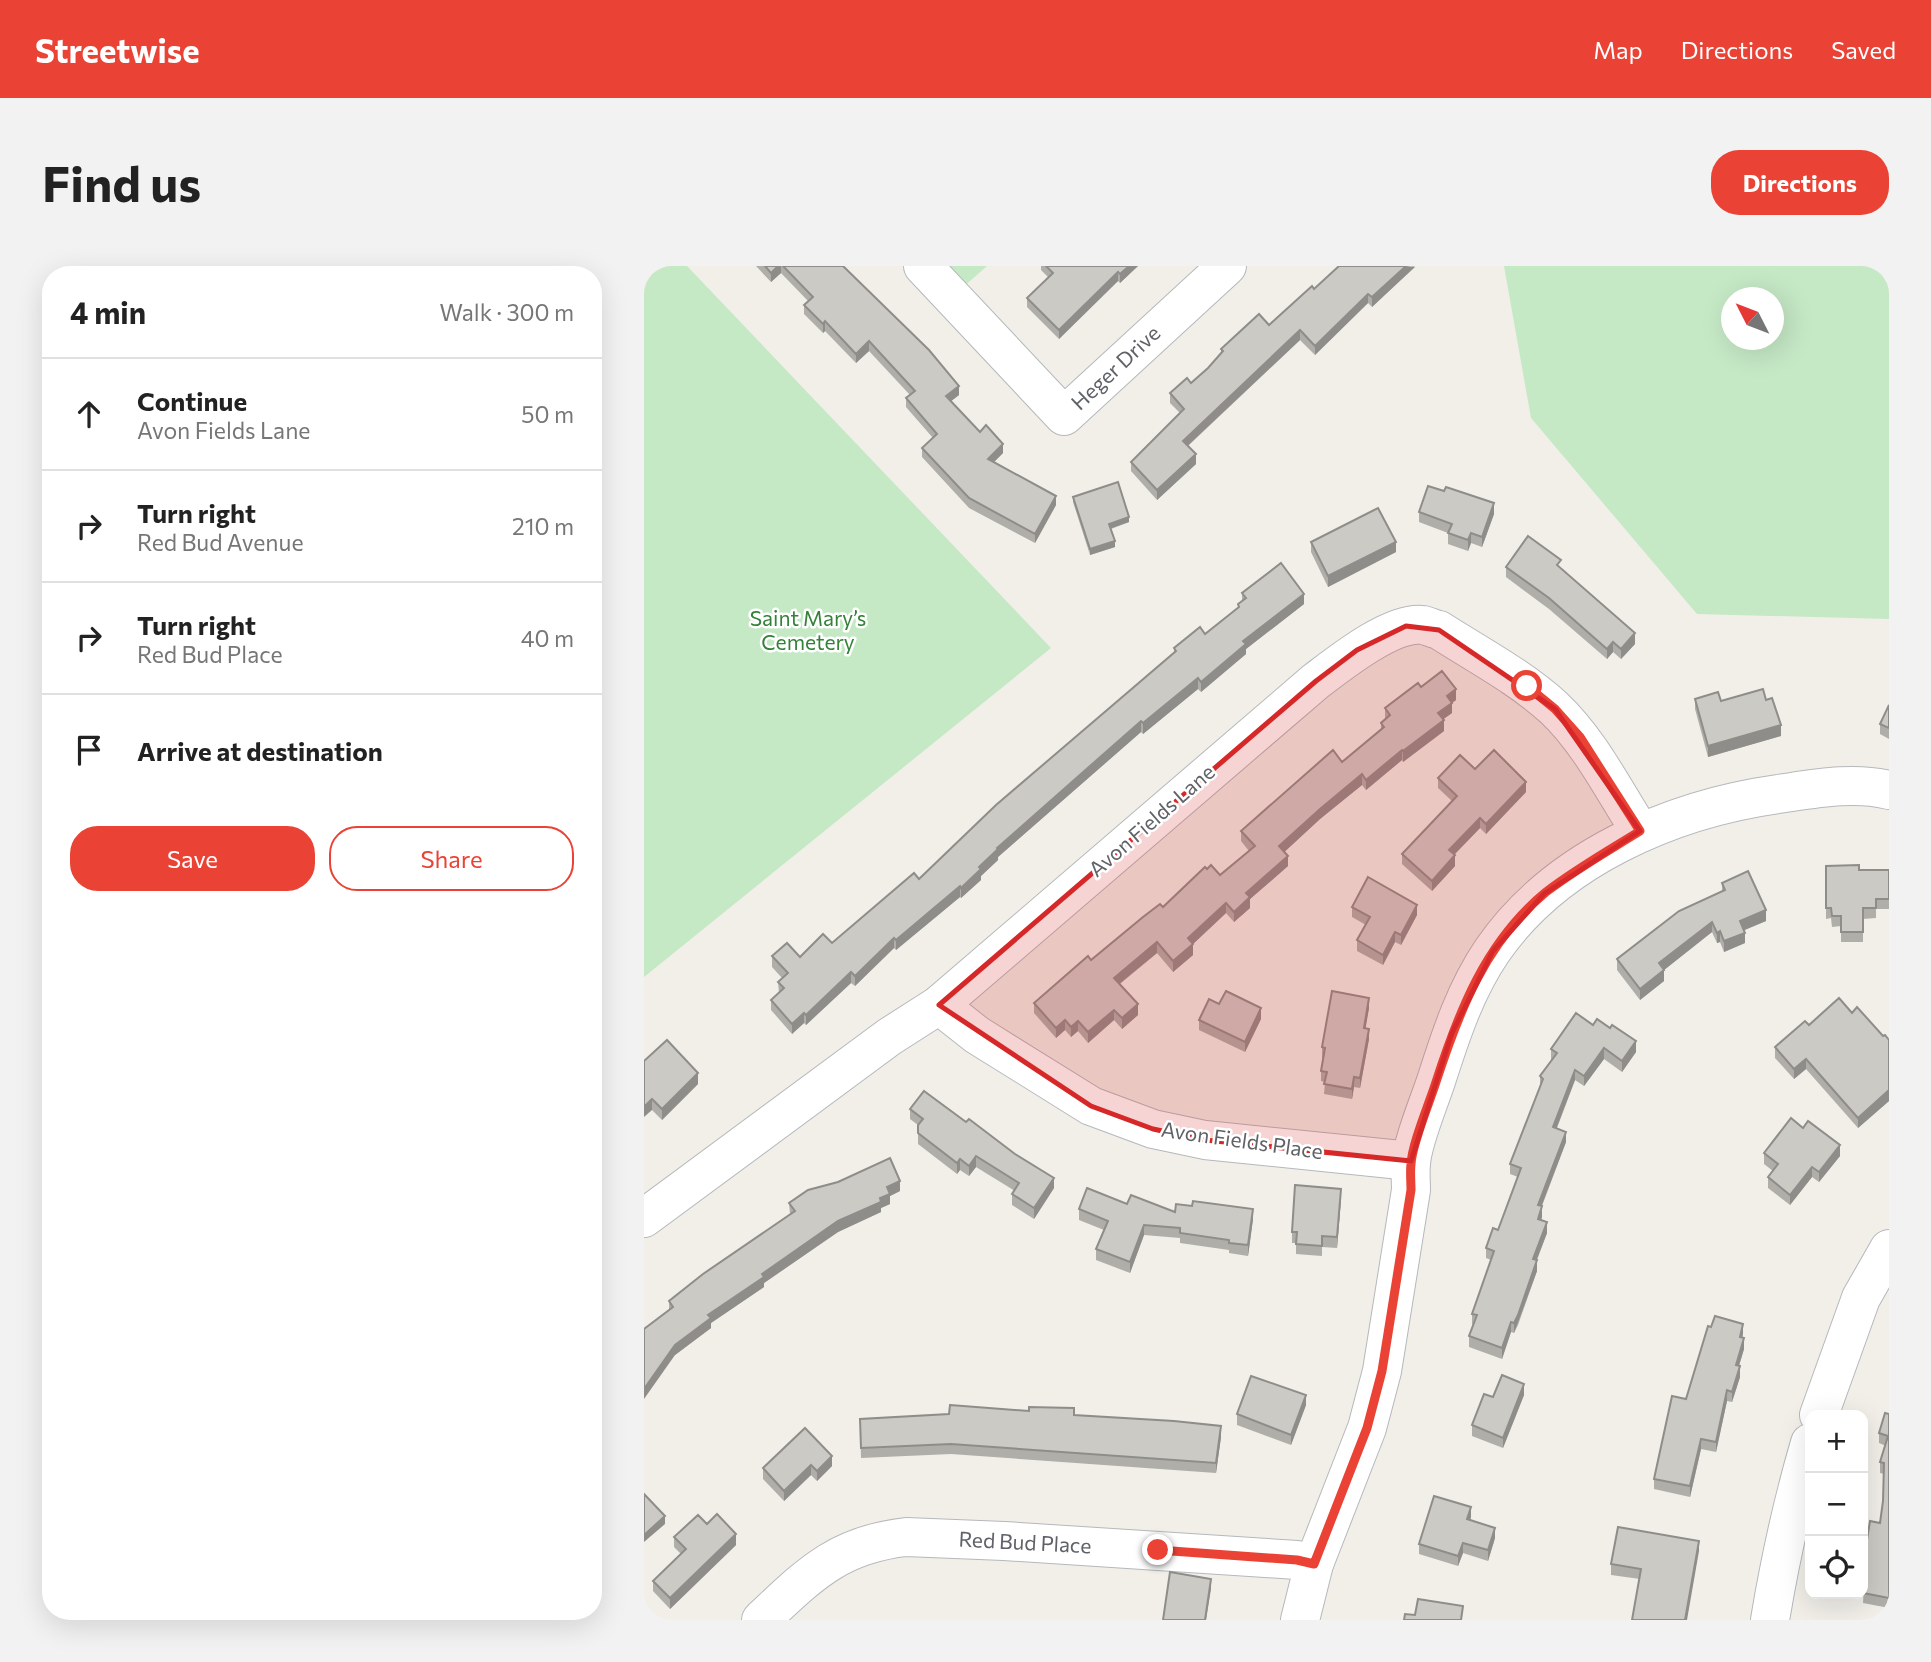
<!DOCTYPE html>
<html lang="en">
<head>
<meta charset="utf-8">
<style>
  :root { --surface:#fff; --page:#f2f2f2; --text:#222; --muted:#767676; --line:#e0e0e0; --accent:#ea4335 }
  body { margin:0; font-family:Commissioner,sans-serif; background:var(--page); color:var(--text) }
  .controls { position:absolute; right:21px; bottom:21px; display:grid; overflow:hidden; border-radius:14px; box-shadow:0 7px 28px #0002 }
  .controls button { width:63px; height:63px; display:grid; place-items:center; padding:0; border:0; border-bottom:2px solid var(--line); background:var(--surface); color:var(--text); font:35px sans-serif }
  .compass { position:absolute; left:1077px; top:21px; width:63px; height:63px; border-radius:50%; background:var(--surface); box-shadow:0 7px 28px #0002; rotate:312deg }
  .stop { position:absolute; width:21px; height:21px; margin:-16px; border:5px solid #ea4335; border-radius:50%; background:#fff }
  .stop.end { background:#ea4335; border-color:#fff; box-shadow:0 2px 7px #0008 }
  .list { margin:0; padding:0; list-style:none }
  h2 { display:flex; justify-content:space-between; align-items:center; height:91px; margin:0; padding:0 28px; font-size:30px }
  h2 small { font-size:23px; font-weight:400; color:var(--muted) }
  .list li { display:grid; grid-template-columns:46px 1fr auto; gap:21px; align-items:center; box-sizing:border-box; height:112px; padding:0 28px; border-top:2px solid var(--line) }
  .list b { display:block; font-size:26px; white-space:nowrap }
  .list p { margin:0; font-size:23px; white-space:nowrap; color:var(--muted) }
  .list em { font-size:23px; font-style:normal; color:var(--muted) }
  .actions { display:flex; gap:14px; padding:21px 28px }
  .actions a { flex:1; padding:16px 0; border:2px solid var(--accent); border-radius:28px; text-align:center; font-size:24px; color:var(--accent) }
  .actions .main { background:var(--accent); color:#fff }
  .icon { flex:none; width:38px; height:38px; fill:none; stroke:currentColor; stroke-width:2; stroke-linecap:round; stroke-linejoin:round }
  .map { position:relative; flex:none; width:1245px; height:1354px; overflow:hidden; border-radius:28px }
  header { display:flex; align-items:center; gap:42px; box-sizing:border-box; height:98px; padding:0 35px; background:var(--accent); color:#fff }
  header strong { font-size:33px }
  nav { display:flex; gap:38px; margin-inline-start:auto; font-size:24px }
  .intro { display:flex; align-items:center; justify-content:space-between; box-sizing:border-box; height:168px; padding:0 42px }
  h1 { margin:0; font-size:49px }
  .button { padding:18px 32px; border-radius:28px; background:var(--accent); color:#fff; font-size:24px; font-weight:700 }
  main { display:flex; gap:42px; padding:0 42px }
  aside { flex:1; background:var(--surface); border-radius:28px; box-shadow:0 7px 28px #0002 }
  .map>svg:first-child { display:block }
</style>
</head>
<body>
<header>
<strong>Streetwise</strong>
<nav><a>Map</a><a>Directions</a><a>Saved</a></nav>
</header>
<div class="intro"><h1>Find us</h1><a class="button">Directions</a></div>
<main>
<aside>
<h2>4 min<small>Walk · 300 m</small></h2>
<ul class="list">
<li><svg class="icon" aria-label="ahead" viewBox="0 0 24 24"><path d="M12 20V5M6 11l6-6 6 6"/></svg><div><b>Continue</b><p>Avon Fields Lane</p></div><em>50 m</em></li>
<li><svg class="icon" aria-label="right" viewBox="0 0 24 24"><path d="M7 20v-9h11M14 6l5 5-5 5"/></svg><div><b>Turn right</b><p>Red Bud Avenue</p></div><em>210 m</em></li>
<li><svg class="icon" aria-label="right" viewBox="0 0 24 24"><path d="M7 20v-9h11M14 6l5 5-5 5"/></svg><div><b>Turn right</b><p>Red Bud Place</p></div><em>40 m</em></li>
<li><svg class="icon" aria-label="arrive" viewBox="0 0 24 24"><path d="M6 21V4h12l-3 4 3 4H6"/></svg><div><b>Arrive at destination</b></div></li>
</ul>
<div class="actions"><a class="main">Save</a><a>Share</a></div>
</aside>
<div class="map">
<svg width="1245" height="1354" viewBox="0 0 1245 1354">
  <rect width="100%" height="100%" fill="#f1efe8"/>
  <g fill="#c5e8c5" fill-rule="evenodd">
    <path d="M0,0H43L407,382L0,711Z"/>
    <path d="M279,0H343L308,31Z"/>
    <path d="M860,0H1245V353L1053,348L887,152ZM1087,32H1129V74H1087Z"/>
  </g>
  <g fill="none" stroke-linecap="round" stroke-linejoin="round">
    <defs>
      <g id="minor">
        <path d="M279,0L420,150L583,0"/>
        <path d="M295,739L333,769L447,840L509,863L561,874L767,895"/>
        <path d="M0,952L245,771L295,739L672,415C696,397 748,355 779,359C784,360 790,363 795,364C834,389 876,411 910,442C946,476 970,525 996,565"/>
        <path d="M1175,1149L1217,1032L1245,983"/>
        <path d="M117,1354C165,1309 193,1279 262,1271L360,1275L653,1294L670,1298"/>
        <path d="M656,1354L670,1298L723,1162L738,1105L767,924C767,916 766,906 767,898C768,876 786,834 793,812C807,768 822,723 848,685C911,593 1027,543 1134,528C1169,523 1210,515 1245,524"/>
        <path d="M1126,1354C1136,1294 1149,1235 1166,1177"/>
      </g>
    </defs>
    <use href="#minor" stroke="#b5b8bc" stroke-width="40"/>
    <use href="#minor" stroke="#fff" stroke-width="38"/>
  </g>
  <g fill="#afaea9">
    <path d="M112,0H199L315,129L307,135L336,166L359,187L350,196L412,239L391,277L325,242L278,191V182L289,172L262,141V132L266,129L225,85L212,97L181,65L179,67L160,48V39L164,35L137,7L127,16Z"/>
    <path d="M397,0H494L476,17L474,15L415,73L383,41V32L404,11L397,4Z"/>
    <path d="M771,0L728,41L724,37L671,89L656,74L544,180L552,198L513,234L487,205V196L536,147L526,137V127L547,117L564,102L577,87V83L625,59L670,23Z"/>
    <path d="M429,231L485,256L467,263L471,281L446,289L429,236Z"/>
    <path d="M775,246L850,248L838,281L827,277L824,285L804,278V267L775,256Z"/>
    <path d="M667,276L752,286L684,321L667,286Z"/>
    <path d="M862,301L917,302L991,378L977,393L969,386L963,393L905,343L862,311Z"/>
    <path d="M598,327L660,338L602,383V388L557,426L554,423L499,468L497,466L354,591V594L337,610V614L317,632L316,631L252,684L250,682L211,720L207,717L162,759L160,757L148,768L127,744V734L135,727L134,716L138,712L128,701V690L156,691L188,677L275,613L530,387V382L561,368L594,342V338L598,335Z"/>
    <path d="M777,421L812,434L808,437V447L799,453L800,465L759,496L758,494L722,524L718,519L676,553L640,586L644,600L606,633V642L590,656L582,647L549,678V689L529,706L513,687L476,718L494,749L478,763L470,754L444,777L434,765L427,771L421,764L412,772L390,747V737L519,641L563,603L576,609L605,585L597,575V565L698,496L737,464V457L741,453V442Z"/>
    <path d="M1051,433L1077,435L1122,434L1137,470L1064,491L1051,443Z"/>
    <path d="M1245,439V473L1236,468V458Z"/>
    <path d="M831,503L882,526L842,568L836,562L810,589L811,600L788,625L758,598V588L808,535L794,522V512Z"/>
    <path d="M1182,600L1215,604H1245V643H1232V652L1219,653V676H1197V660L1188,661L1187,652L1182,653Z"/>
    <path d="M1078,617L1122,655L1100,664L1101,677L1080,686L1076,676L1073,677L1068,666L1020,704V715L996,734L973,704V693L1078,625Z"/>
    <path d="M708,641L773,649L757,679L751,676L739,699L713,685V674L722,659L708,651Z"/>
    <path d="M725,742L721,762L725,773L716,822L710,821L708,833L680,828L681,816L677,815V805L680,792H678V781Z"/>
    <path d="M1208,747L1245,774V835L1214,862L1162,803L1150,813L1131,792V781L1165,759Z"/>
    <path d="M617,753L601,786L555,764V754Z"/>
    <path d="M949,759L992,786L978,806L960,793L940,820L931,814L913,862L922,876L898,940V951L897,954L903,967L893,994V1005L874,1059L870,1067L867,1066L858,1093L825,1081V1070L829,1058H828V1048L847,994L842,992V982L854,964L874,911L866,908V898L896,821V810L908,794L907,793V783Z"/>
    <path d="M0,795L54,818L18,854L8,844Z"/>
    <path d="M266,843L410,922L390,953L368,939V928L371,925L332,901L325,910L316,904L313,908L274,878V859L266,853Z"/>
    <path d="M1120,887L1196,890L1175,916L1168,911L1146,939L1124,922V911L1129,905L1120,898Z"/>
    <path d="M256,925L246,930V938L237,942V946L194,966L120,1017V1021L67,1057V1062L31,1089L25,1044V1035L146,948L145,937Z"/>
    <path d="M697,933L693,982L678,981V990L652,988V977H648V966Z"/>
    <path d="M483,938L531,946L609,953L604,990L585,987V984L536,977V972L500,969L486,1007L452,994V983L460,964L435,954V943Z"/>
    <path d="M1099,1068L1098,1072L1100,1083L1095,1100L1096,1111L1088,1136L1083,1135L1072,1186L1057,1183L1046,1231L1010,1223V1213Z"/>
    <path d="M880,1129L859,1182L828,1170V1159L849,1131Z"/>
    <path d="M662,1139L647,1179L593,1159V1148Z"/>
    <path d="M1245,1148V1342L1219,1337L1220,1319L1219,1318V1280H1222L1236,1257L1239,1235L1240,1208L1236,1207V1196L1242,1180L1235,1177V1167Z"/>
    <path d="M430,1149L577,1171L572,1207L307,1188L217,1192L216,1153Z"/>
    <path d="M188,1190V1200L173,1215L167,1209L140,1235L119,1213V1202Z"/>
    <path d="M827,1251L826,1254L851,1272L844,1295L819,1287L814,1300L775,1288V1278Z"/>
    <path d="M63,1258L92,1279L26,1343L9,1325V1315L37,1288L30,1281V1271Z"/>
    <path d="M1055,1285L996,1313L967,1309V1298Z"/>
  </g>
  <g fill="#8f8d8a">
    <path d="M134,0H137V7L127,16V7Z"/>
    <path d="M485,0H494L476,17V8Z"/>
    <path d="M762,0L771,1L728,41V31Z"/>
    <path d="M474,6V15L415,73V64Z"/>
    <path d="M724,28V37L671,89V80Z"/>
    <path d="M181,55V65L179,67V58Z"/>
    <path d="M656,64V74L539,184V175Z"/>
    <path d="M225,75V85L212,97V88Z"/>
    <path d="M315,120V129L302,139V130Z"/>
    <path d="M359,178V187L344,202V193Z"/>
    <path d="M552,188V198L513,234V224Z"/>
    <path d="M412,230V239L391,277V268Z"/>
    <path d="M850,237V248L838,281V271Z"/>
    <path d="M485,251V256L465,263V258Z"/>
    <path d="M827,267V277L824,285V274Z"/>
    <path d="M471,275V281L446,289V283Z"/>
    <path d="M752,276V286L684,321V310Z"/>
    <path d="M660,328V338L602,383V388L557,426V416L599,375Z"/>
    <path d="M991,367V378L977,393V383Z"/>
    <path d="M969,376V386L963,393V383Z"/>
    <path d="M554,412V423L499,468V457Z"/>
    <path d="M812,423V434L808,437V447L794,457V447L803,430Z"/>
    <path d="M800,454V465L759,496V485Z"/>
    <path d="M497,455V466L354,591V594L337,610V614L317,632V622L353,582Z"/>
    <path d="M1137,459V470L1064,491V480Z"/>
    <path d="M758,484V494L722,524V514Z"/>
    <path d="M718,508V519L676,553L635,591V580L676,543Z"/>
    <path d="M882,516V526L842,568V558Z"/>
    <path d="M836,552V562L805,594V584Z"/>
    <path d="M811,589V600L788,625V615Z"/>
    <path d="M644,590V600L606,633V642L590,656V646L602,627Z"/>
    <path d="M316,620V631L252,684V674Z"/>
    <path d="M582,637V647L549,678V689L529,706V695L544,672Z"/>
    <path d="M773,639V649L757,679V669Z"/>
    <path d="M1122,644V655L1096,666V655Z"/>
    <path d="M1068,656V666L1015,708V697Z"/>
    <path d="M1076,665V676L1073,677V667Z"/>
    <path d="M751,666V676L739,699V689Z"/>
    <path d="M1101,667V677L1080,686V675Z"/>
    <path d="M250,672V682L211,720V710Z"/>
    <path d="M513,676V687L470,722V712Z"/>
    <path d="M1020,704V715L996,734V723Z"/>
    <path d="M207,706V717L162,759V749Z"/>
    <path d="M725,732V742L720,772V762Z"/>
    <path d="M494,738V749L478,763V752Z"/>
    <path d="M617,742V753L601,786V776Z"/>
    <path d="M470,744V754L444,777V766Z"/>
    <path d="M160,747V757L148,768V758Z"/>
    <path d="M421,754V764L412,772V762Z"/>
    <path d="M434,755V765L427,771V761Z"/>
    <path d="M725,763V773L716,822V812Z"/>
    <path d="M992,775V786L978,806V795Z"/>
    <path d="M960,782V793L940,820V810Z"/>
    <path d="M1162,793V803L1150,813V803Z"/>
    <path d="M931,804V814L909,871V861Z"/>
    <path d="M54,807V818L18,854V843Z"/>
    <path d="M710,811V821L708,833V823Z"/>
    <path d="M1245,824V835L1214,862V852Z"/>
    <path d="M8,833V844L0,851V841Z"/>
    <path d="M922,866V876L894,949V939Z"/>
    <path d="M1196,879V890L1175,916V906Z"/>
    <path d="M332,890V901L325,910V900Z"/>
    <path d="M316,893V904L313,908V897Z"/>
    <path d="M1168,901V911L1146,939V929Z"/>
    <path d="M410,912V922L390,953V942Z"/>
    <path d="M256,915V925L246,930V938L237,942V946L194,966L120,1017V1021L67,1057V1062L31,1089L0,1133V1123L31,1079L64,1049L118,1008L194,955L236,932L243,921Z"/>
    <path d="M697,923V933L693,982V971Z"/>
    <path d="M898,940V951L894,963V953Z"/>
    <path d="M609,943V953L604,990V979Z"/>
    <path d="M903,956V967L889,1003V993Z"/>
    <path d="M500,959V969L486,1007V996Z"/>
    <path d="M893,994V1005L870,1067V1057Z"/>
    <path d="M867,1056V1066L858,1093V1082Z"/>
    <path d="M1099,1058V1068L1096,1081V1071Z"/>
    <path d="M1100,1072V1083L1092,1109V1099Z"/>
    <path d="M1096,1100V1111L1088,1136V1126Z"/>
    <path d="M880,1118V1129L859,1182V1172Z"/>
    <path d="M1083,1124V1135L1072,1186V1176Z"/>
    <path d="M662,1129V1139L647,1179V1169Z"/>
    <path d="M577,1160V1171L572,1207V1197Z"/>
    <path d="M1057,1173V1183L1046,1231V1220Z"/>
    <path d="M188,1190V1200L173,1215V1205Z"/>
    <path d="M167,1199V1209L140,1235V1225Z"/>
    <path d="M827,1241V1251L823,1264V1253Z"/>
    <path d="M21,1250V1258L0,1276V1269Z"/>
    <path d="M851,1262V1272L844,1295V1284Z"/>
    <path d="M92,1268V1279L26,1343V1332Z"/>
    <path d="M1055,1275V1285L1043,1354H1041Z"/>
    <path d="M819,1277V1287L814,1300V1290Z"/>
    <path d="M567,1313V1323L562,1354H561Z"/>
  </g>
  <g fill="#cccac5" stroke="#8f8d8a" stroke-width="2">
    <path d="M121,0H134L127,7Z"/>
    <path d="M139,0H199L285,84L315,120L302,130L336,166L342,159L359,178L344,193L412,230L391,268L325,232L278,182L293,168L262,132L271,125L225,75L212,88L181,55L179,58L160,39L169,31Z"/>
    <path d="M402,0H485L476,8L474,6L415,64L383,32L409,7Z"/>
    <path d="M695,0H762L728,31L724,28L671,80L656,64L539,175L552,188L513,224L487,196L540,143L526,127L543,112L547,117L564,102L579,85L577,83L615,48L625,59L668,20L670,23Z"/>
    <path d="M474,216L485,251L465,258L471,275L446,283L429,231Z"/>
    <path d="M784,220L800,225L802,221L850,237L838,271L827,267L824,274L804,267L808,258L775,246Z"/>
    <path d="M734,242L752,276L684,310L667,276Z"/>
    <path d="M884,270L917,294L913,299L991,367L977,383L969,376L963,383L905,332L862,301Z"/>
    <path d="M637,297L660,328L599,375L602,378L557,416L554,412L499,457L497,455L353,582L354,583L335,601L337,603L317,622L316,620L252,674L250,672L211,710L207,706L162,749L160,747L148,758L127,734L140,722L134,716L144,707L128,690L143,677L156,691L179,668L188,677L270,607L275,613L352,539L532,385L530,382L556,361L561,368L595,341L594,338L602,332L598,327Z"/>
    <path d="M798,405L812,423L803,430L808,437L794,447L800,454L759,485L758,484L722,514L718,508L676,543L635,580L644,590L602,627L606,631L590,646L582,637L544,672L549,678L529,695L513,676L470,712L494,738L478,752L470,744L444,766L434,755L427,761L421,754L412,762L390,737L444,690L447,694L499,651L516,638L519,641L561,601L563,603L567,599L576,609L611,580L597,565L689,484L698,496L740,461L737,457L746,449L741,442L774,417L777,421Z"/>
    <path d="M1119,423L1122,434L1128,432L1137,459L1064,480L1051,433L1074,426L1077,435Z"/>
    <path d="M1245,439V462L1236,458Z"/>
    <path d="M850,484L882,516L842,558L836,552L805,584L811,589L788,615L758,588L813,530L794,512L816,489L831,503Z"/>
    <path d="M1215,599V604H1245V633H1232V642H1219V666H1197V650H1188L1187,642H1182V600Z"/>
    <path d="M1104,605L1122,644L1096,655L1101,667L1080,675L1076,665L1073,667L1068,656L1015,697L1020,704L996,723L973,693L1035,645L1081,624L1078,617Z"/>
    <path d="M724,611L773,639L757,669L751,666L739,689L713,674L726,651L708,641Z"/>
    <path d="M582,725L617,742L601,776L555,754L565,733L575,738Z"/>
    <path d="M688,725L725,732L720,762L725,763L716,812L710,811L708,823L680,818L683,806L677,805L681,782L678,781Z"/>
    <path d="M1195,732L1208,747L1213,741L1239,770L1241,769L1245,774V824L1214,852L1162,793L1150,803L1131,781L1161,755L1165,759Z"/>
    <path d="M932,747L949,759L953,753L966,762L968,759L992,775L978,795L960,782L940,810L931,804L909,861L922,866L894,939L898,940L894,953L903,956L889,993L893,994L874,1049L870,1057L867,1056L858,1082L825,1070L833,1049L828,1048L850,985L842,982L849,962L854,964L877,902L866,898L899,813L896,810L913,787L907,783Z"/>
    <path d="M23,774L54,807L18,843L8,833L0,841V795Z"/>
    <path d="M280,825L322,856L325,853L371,888L410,912L390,942L368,928L375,917L332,890L325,900L316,893L313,897L274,867V859L279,853L266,843Z"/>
    <path d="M1147,852L1159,862L1164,855L1196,879L1175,906L1168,901L1146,929L1124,911L1134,898L1120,887Z"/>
    <path d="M246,892L256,915L243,921L246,928L236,932L237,936L194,955L118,1008L120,1011L64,1049L67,1052L31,1079L0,1123V1063L29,1041L25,1035L59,1008L151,945L145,937L164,924L194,916Z"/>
    <path d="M651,919L697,923L693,971L678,970V980L652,978L653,966H648Z"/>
    <path d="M443,922L483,938L487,929L531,946L532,938L548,940L549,935L609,943L604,979L585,977V974L536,967V962L500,959L486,996L452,983L464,955L435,943Z"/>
    <path d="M1071,1050L1099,1058L1096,1071L1100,1072L1092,1099L1096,1100L1088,1126L1083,1124L1072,1176L1057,1173L1046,1220L1010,1213L1028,1130L1042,1133L1064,1060L1067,1061Z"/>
    <path d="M858,1109L880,1118L859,1172L828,1159L840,1128L849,1131Z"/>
    <path d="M607,1110L662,1129L647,1169L593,1148Z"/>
    <path d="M306,1139L385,1145V1141L430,1142V1149L530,1155L577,1160L572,1197L307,1178L217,1182L216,1153L305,1148Z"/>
    <path d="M1241,1147L1245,1148V1332L1219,1327L1222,1308H1219V1280H1222L1226,1255L1236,1257L1239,1235L1240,1197L1236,1196L1244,1170L1235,1167Z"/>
    <path d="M161,1162L188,1190L173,1205L167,1199L140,1225L119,1202Z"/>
    <path d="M0,1228L21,1250L0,1269Z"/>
    <path d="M790,1230L827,1241L823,1253L851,1262L844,1284L819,1277L814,1290L775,1278Z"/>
    <path d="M73,1248L92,1268L26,1332L9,1315L42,1283L30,1271L54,1249L63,1258Z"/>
    <path d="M974,1261L1055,1275L1041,1354H988L997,1303L967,1298Z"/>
    <path d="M526,1306L567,1313L561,1354H519Z"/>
    <path d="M774,1333L819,1340L817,1354H760L761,1348L771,1349Z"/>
  </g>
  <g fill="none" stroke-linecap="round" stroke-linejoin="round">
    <path stroke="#ea4335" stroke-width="9" d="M514,1284L653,1294L670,1298L723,1162L738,1105L767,924C767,916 766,906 767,898C768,878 785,838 792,816C815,745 842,675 902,626C932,603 964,585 996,565L936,471L911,443L883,420"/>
  </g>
  <path fill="#d62828" fill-opacity="0.2" stroke="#d62828" stroke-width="5" stroke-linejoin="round" d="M762,360L795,364L911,443L996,565L900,628L849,685L808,767L767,895L561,874L509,863L447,840L295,739L672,415L713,384Z"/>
  <g text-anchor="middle" stroke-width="5" stroke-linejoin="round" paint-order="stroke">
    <g font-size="21" fill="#5f6368" stroke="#fff">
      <text transform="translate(472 102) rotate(-43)" y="7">Heger Drive</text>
      <text transform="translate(508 555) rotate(-41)" y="7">Avon Fields Lane</text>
      <text transform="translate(598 875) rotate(8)" y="7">Avon Fields Place</text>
      <text transform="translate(381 1277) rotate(3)" y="7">Red Bud Place</text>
    </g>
    <g font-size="21" fill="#348238" stroke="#fff">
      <text x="164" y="360">Saint Mary’s<tspan x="164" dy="24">Cemetery</tspan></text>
    </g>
  </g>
</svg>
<div class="controls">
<button>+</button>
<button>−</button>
<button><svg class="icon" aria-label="locate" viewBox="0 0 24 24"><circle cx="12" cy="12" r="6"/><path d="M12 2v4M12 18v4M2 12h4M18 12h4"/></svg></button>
</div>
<svg class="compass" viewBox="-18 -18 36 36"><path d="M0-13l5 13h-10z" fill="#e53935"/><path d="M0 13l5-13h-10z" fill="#767676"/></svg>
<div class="stop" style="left:883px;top:420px"></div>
<div class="stop end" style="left:514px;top:1284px"></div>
</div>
</main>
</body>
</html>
